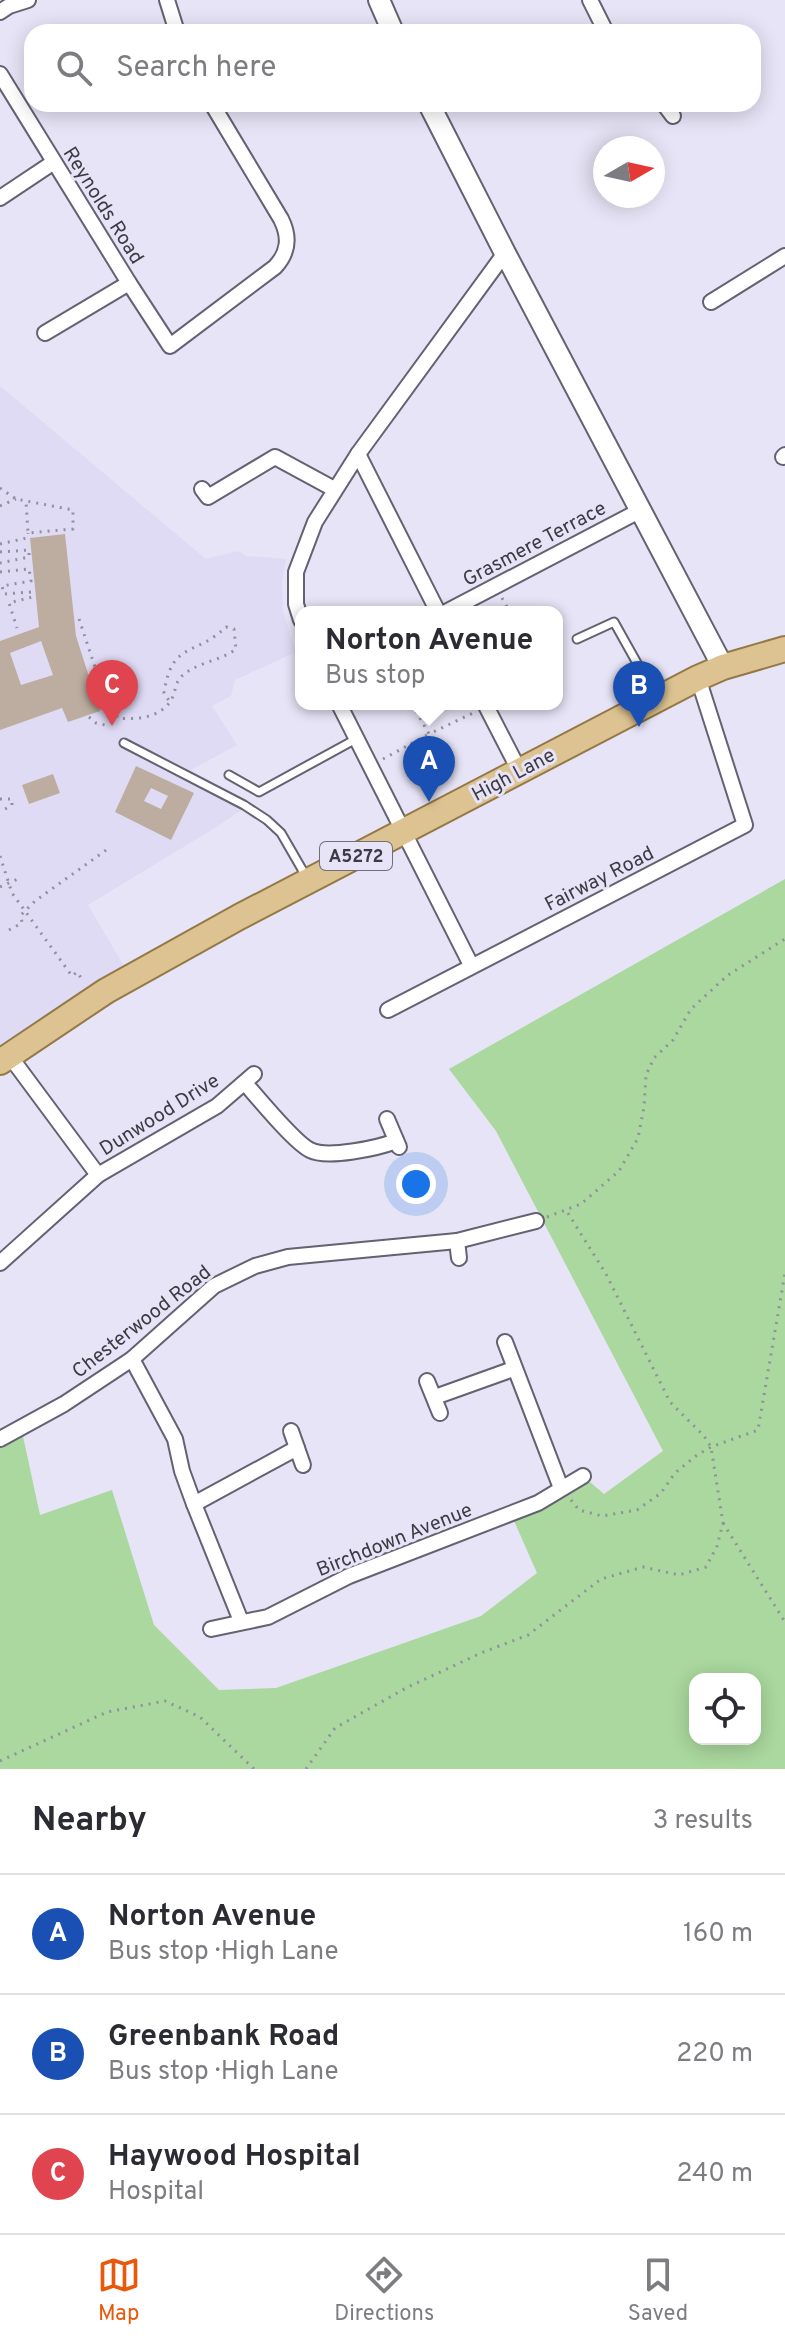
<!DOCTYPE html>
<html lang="en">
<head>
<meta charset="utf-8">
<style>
  :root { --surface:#fff; --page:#f7f7f7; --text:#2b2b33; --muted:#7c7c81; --line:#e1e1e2; --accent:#ea580c }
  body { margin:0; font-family:Overpass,sans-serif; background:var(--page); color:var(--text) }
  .controls { position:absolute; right:24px; bottom:24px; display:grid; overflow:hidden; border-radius:16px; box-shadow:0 4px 20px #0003 }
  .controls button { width:72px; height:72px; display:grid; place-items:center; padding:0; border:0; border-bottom:2px solid var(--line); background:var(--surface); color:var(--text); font:40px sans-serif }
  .compass { position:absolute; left:593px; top:136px; width:72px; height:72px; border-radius:50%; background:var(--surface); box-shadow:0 4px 20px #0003; rotate:81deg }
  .you { position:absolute; left:416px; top:1184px; width:28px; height:28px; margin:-20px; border:6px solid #fff; border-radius:50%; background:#1a73e8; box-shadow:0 0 0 12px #1a73e833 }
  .badge { display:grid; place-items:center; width:52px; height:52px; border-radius:50%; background:var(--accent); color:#fff; font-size:26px; font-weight:700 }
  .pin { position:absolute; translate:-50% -66px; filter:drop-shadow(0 2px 4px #0008) }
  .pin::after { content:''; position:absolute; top:42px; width:28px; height:24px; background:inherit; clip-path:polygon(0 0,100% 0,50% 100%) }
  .popup { position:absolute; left:295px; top:606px; width:268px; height:104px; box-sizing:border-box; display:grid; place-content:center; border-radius:16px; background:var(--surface); filter:drop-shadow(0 2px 6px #0005); font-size:26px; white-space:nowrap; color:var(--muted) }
  .popup b { font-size:30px; color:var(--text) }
  .popup::after { content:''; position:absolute; left:50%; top:100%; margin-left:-16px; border:16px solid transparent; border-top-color:var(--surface) }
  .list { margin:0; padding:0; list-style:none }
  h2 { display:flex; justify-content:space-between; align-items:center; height:104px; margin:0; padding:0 32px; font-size:34px }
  h2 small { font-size:26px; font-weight:400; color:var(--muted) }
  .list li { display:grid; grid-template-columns:52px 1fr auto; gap:24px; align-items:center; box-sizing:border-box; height:120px; padding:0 32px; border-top:2px solid var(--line) }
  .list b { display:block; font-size:30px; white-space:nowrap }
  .list p { margin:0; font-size:26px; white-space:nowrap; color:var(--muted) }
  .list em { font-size:26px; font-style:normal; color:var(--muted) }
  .icon { flex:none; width:44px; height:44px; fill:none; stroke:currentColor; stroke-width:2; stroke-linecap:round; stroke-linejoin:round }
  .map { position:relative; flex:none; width:785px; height:1769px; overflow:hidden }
  .search { position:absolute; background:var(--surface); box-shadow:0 4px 20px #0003; left:24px; right:24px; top:24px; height:88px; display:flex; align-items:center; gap:20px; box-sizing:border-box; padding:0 28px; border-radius:24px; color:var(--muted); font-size:30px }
  .sheet { height:464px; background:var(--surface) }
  nav { display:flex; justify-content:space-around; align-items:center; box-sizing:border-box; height:112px; border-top:2px solid var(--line); background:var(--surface); font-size:22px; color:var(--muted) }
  nav a { display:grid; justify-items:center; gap:4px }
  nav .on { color:var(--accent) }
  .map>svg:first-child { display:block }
</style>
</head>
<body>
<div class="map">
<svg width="785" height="1769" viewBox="0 0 785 1769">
  <rect width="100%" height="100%" fill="#e6e4f6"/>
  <path fill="#dfdbf5" d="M0,386L206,559L238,551L246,556L286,559L282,582L283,611L296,652L235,680L231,696L212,706L237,745L191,770L246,802L242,810L218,826L88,905L125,968L0,1045Z"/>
  <path fill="#aad89e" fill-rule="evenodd" d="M785,879V1769H0V1439L21,1427L40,1515L112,1490L154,1625L219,1690L276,1688L481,1616L537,1573L511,1514L583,1476L604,1494L663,1451L496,1131L449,1069ZM695,1679H755V1739H695Z"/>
  <g fill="#bdada0" fill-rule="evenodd">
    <path d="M65,534L76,636L100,711L68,722L62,708L0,730V641L39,627L30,538ZM41,641L53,675L21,685L10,653Z"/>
    <path d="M136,766L194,793L171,840L115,812ZM151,788L168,796L161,809L144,801Z"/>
    <path d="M53,774L60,793L29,804L22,785Z"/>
  </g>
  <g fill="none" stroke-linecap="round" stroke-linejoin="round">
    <defs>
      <g id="lane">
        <path d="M577,639L614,622L656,697"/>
        <path d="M124,743L244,805L267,820L281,833L307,878"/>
        <path d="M229,775L259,792L356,739"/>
      </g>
      <g id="street">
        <path d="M167,0L177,32"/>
        <path d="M590,0L606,32"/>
        <path d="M0,12L9,6L28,0"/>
        <path d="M0,74L129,283L170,346L275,267C289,252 290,237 281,219L212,104"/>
        <path d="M664,104L673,116"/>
        <path d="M0,198L54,162"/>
        <path d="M711,302L785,256"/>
        <path d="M45,333L129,283"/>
        <path d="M358,454L438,612"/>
        <path d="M783,457L785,455"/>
        <path d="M202,489L208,497L275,457L334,489"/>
        <path d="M446,612L641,510"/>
        <path d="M301,620L296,604V572L315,522L358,454L505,253"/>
        <path d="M339,704L471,965"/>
        <path d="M485,704L519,770"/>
        <path d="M388,1010L745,825L698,678"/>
        <path d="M9,1055L98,1175L217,1106L254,1074"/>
        <path d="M245,1083C258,1098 295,1143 310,1150C327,1159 378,1148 396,1141"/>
        <path d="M387,1119L399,1147"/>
        <path d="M457,1241L459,1258"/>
        <path d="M0,1263L98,1175"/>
        <path d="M505,1342L561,1488"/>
        <path d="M132,1359L175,1439L182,1471L194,1504L241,1621"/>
        <path d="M427,1381L440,1413"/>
        <path d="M435,1397L513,1369"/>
        <path d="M291,1431L303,1465"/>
        <path d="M0,1439L64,1404L132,1359L214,1286L255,1266L288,1257L457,1241L536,1221"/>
        <path d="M194,1504L297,1448"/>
        <path d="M211,1629L268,1617L349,1576L538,1503L583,1476"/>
      </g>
      <g id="secondary">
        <path d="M379,0L393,32"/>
        <path d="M429,104L505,253L723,667"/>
      </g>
      <path id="primary" d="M0,1062L106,991L239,917L698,678L723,667L785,649"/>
    </defs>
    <use href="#lane" stroke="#646171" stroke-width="11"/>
    <use href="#street" stroke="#646171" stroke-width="18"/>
    <use href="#secondary" stroke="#646171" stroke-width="24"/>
    <use href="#primary" stroke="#947946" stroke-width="28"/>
    <g stroke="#92909e" stroke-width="3" stroke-dasharray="2 6" stroke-linecap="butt">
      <path d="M0,488L16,499L73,510V529L28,533L26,501"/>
      <path d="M0,506L16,499"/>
      <path d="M0,544L27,538L28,533"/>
      <path d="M0,552L29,550V557L0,563"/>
      <path d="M0,572L29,569L31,581L2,586L4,594L31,592L32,597L9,603L17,628"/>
      <path d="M502,598L510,612"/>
      <path d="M79,619L105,697L118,718C136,720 158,718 170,702C175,695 175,684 180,678C193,663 221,661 236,649L234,629L226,627C195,657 172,640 164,693L170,702"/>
      <path d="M412,704L429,734L473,713"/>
      <path d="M89,717L96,723L105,725L117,719"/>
      <path d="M383,759L429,734"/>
      <path d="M0,799H12V805L0,812"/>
      <path d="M0,856L12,893L72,976L77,972L84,982"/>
      <path d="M0,887L18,879"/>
      <path d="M9,930L22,923L21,915L35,901L109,848"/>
      <path d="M547,1217L581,1204L619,1171L638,1138L644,1107L646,1075L654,1058L673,1040L691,1009L728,975L785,939"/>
      <path d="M571,1500L579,1510L602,1516L637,1510L661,1493L675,1473L697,1455L711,1447L758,1430L785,1273"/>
      <path d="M723,1523L785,1622"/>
      <path d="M0,1761L107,1712L165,1701L200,1717L254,1769"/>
      <path d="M306,1769L335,1728L406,1688L481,1653L528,1635L601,1579L643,1567L679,1575L706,1567L717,1546L723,1523L711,1447L704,1436L670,1402L606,1274L566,1210"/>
    </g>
    <use href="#lane" stroke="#fff" stroke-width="7"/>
    <use href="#street" stroke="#fff" stroke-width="14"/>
    <use href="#secondary" stroke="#fff" stroke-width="20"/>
    <use href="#primary" stroke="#dcc391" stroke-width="24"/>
  </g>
  <g text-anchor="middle" stroke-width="6" stroke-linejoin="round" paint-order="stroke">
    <rect fill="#e6e4f6" stroke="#6f6e79" stroke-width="2" x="320" y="842" width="72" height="28" rx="6"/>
    <g font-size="18" font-weight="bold" fill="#3c3b43">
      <text x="356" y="862">A5272</text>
    </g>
    <g font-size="20" fill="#3c3b43" stroke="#e6e4f6">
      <text transform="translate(104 205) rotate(58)" y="7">Reynolds Road</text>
      <text transform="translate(534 543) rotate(-28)" y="7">Grasmere Terrace</text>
      <text transform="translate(513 774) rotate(-28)" y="7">High Lane</text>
      <text transform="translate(599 878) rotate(-27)" y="7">Fairway Road</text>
      <text transform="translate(159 1114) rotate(-32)" y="7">Dunwood Drive</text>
      <text transform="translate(141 1321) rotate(-38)" y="7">Chesterwood Road</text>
      <text transform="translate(394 1539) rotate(-22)" y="7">Birchdown Avenue</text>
    </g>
  </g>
</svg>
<div class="controls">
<button><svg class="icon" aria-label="locate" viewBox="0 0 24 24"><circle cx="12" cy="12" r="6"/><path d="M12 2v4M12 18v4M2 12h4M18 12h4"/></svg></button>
</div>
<svg class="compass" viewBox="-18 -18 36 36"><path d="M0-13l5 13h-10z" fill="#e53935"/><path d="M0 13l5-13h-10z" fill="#7c7c81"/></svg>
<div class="you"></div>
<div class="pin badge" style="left:429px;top:802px;background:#1a4fb4">A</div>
<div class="popup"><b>Norton Avenue</b>Bus stop</div>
<div class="pin badge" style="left:639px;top:727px;background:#1a4fb4">B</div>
<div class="pin badge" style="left:112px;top:726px;background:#e0444e">C</div>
<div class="search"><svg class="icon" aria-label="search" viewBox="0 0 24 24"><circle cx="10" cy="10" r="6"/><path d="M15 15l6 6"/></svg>Search here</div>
</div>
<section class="sheet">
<h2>Nearby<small>3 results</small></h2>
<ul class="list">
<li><span class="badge" style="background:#1a4fb4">A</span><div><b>Norton Avenue</b><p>Bus stop · High Lane</p></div><em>160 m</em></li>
<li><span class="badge" style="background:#1a4fb4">B</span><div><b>Greenbank Road</b><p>Bus stop · High Lane</p></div><em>220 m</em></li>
<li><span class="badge" style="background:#e0444e">C</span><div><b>Haywood Hospital</b><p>Hospital</p></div><em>240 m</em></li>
</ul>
</section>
<nav>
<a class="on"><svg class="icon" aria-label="map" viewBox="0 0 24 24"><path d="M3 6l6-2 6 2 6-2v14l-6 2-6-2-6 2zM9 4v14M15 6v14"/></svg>Map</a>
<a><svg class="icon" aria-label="directions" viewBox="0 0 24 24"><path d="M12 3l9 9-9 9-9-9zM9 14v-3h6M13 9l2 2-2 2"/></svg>Directions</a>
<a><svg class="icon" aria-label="saved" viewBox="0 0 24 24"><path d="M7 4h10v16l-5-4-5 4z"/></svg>Saved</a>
</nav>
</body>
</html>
